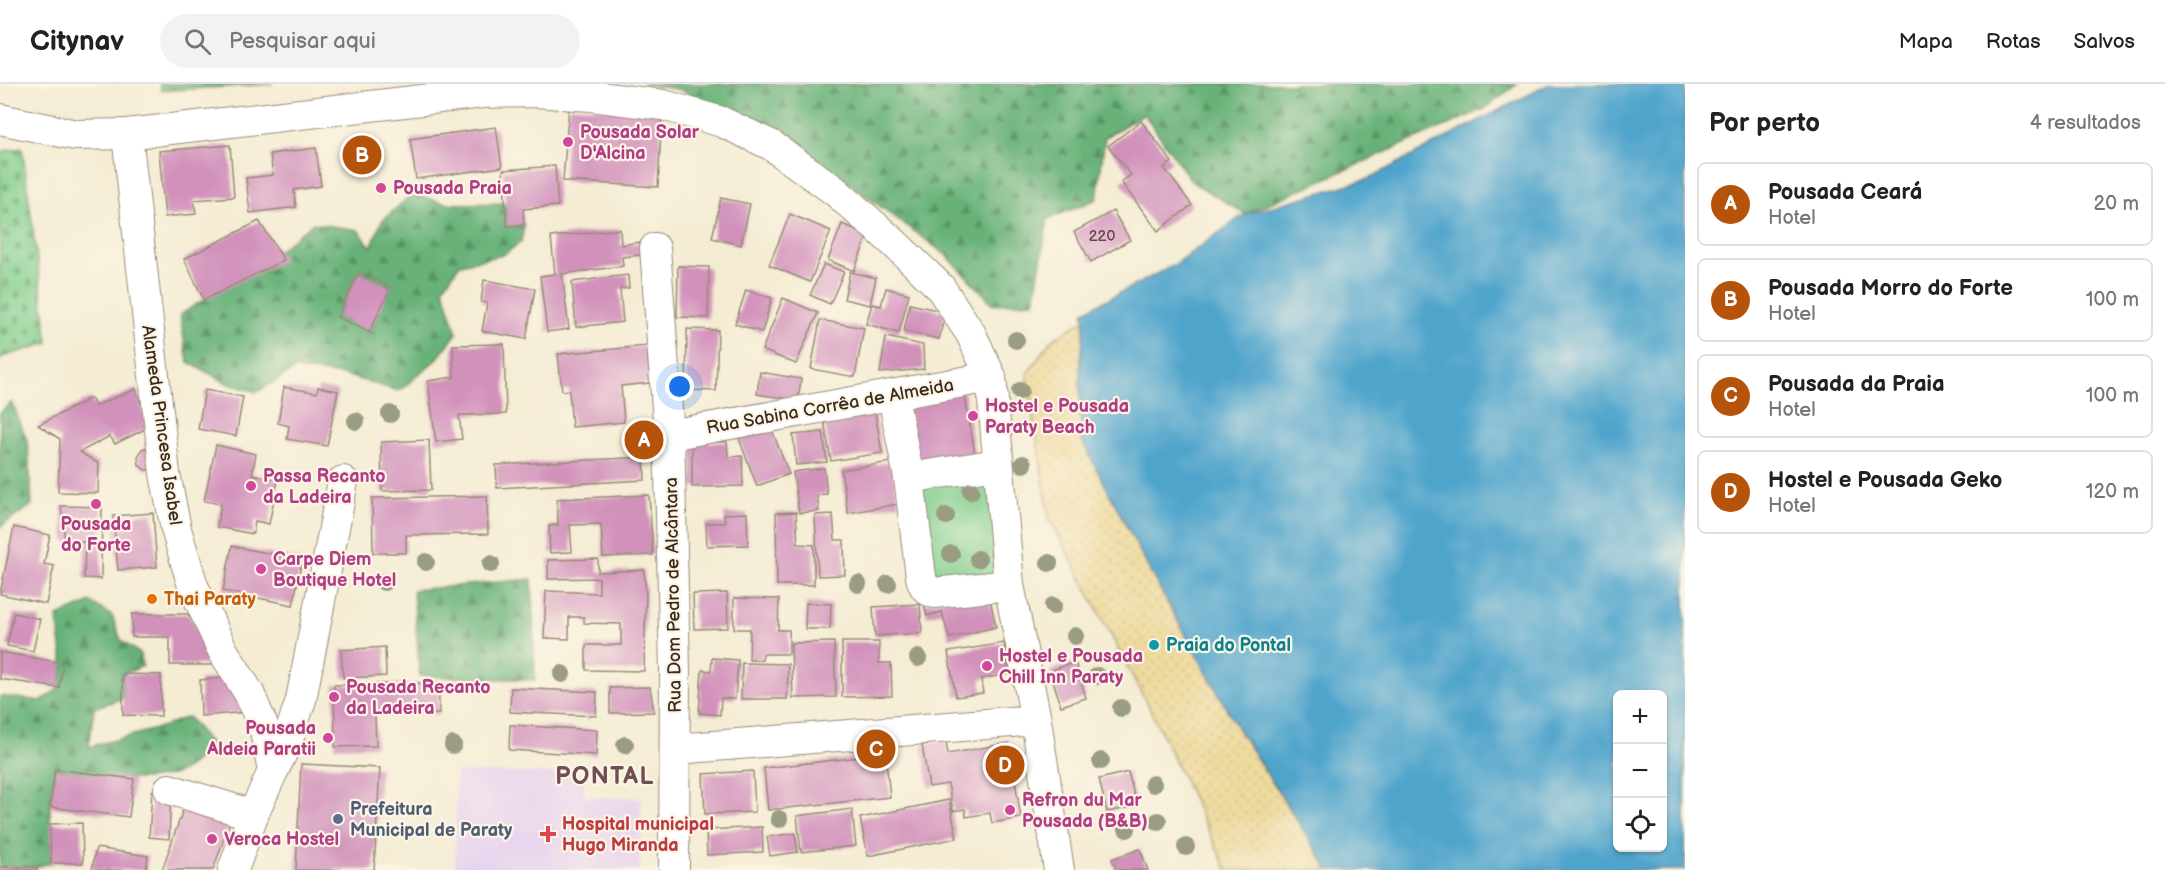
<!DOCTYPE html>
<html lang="pt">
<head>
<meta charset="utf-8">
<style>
  :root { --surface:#fff; --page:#f2f2f2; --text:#222; --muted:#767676; --line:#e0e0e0; --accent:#b45309 }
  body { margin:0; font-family:"Balsamiq Sans",sans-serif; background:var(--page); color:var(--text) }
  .controls { position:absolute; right:18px; bottom:18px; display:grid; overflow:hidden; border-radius:9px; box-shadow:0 2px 4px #0004 }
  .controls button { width:54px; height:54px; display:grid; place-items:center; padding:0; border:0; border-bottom:2px solid var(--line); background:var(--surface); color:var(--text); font:30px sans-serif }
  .you { position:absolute; left:680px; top:303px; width:21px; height:21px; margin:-15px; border:4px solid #fff; border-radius:50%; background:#1a73e8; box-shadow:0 0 0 9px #1a73e833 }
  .badge { display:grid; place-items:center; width:39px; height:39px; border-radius:50%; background:var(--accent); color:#fff; font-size:20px; font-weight:700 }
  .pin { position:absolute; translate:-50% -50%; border:3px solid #fff; box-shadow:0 2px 6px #0006 }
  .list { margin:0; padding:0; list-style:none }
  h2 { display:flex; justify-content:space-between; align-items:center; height:78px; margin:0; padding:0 24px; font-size:26px }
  h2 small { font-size:20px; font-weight:400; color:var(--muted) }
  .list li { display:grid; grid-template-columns:39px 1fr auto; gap:18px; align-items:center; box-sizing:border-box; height:84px; margin:0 12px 12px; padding:0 12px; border:2px solid var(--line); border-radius:9px }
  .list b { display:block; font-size:22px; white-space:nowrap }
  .list p { margin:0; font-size:20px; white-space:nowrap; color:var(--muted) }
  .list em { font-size:20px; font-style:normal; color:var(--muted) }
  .icon { flex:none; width:33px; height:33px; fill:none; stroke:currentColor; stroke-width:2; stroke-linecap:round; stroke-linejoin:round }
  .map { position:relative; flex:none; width:1685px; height:786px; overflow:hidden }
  header { display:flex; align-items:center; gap:36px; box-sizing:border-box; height:84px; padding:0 30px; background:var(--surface); border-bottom:2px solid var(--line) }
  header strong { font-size:28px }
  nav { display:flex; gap:33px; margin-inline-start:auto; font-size:21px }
  .search { width:420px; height:54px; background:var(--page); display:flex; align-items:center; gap:15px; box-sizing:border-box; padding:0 21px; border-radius:33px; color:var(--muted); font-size:22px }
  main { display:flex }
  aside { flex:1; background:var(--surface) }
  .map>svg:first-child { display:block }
</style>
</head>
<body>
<header>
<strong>Citynav</strong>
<div class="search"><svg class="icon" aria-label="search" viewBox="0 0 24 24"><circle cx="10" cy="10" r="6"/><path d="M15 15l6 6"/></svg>Pesquisar aqui</div>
<nav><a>Mapa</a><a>Rotas</a><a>Salvos</a></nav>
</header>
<main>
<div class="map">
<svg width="1685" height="786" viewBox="0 0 1685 786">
  <defs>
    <pattern id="forest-firs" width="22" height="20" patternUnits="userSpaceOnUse" patternTransform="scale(1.5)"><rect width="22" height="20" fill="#68b279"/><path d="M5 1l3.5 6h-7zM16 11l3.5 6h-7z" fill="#579163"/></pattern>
    <pattern id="sand-dots" width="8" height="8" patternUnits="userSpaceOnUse" patternTransform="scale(1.5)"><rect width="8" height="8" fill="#eeda9e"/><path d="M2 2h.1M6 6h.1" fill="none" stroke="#cdbb88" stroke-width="1.8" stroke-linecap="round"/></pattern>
    <pattern id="cemetery-stones" width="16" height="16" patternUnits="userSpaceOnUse" patternTransform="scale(1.5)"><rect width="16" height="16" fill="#81cf8e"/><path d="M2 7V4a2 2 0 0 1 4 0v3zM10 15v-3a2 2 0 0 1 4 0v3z" fill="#6ba873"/></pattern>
  </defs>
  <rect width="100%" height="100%" fill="#fcf5e5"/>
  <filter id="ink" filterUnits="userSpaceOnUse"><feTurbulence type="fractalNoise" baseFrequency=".0167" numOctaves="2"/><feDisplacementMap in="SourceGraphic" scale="12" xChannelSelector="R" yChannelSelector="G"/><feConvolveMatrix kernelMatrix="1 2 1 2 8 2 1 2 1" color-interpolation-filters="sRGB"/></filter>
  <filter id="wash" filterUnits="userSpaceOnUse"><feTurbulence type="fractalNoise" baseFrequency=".008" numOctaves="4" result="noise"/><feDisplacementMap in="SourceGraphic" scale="24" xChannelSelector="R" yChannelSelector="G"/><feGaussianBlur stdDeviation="1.35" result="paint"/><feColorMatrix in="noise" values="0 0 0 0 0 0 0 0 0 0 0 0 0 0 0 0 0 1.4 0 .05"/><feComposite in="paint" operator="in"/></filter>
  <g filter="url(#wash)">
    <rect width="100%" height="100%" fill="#f4ecd3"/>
    <path fill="#e7d2ef" d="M456,688L584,690V713L641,714L640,786H455Z"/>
    <g fill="url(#forest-firs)" stroke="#526e4c" stroke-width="1.5" fill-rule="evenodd">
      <path d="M160,0H273L161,7Z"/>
      <path d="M642,0H1517L1484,25L1245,130L1192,98L1144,30L1105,53L1097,115L1048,135L1034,218L993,220L946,171L808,69L681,6Z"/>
      <path d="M412,110L449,120L506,119L507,142L524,141L521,158L503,171L460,180L443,204L457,249L437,275L399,307L344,291L295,285L257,308L229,300L188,278L180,231L278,167L313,139L358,146L371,163L382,137ZM359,188L390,203L369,248L337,233Z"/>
      <path d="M12,318L28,359L32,421L0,443V329Z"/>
      <path d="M532,495L535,596L420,592L413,506Z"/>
      <path d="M91,518L112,532L121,556L140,570L143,582L123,590V614L94,624L89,663L156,645L188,633L213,662C204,670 194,680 184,686C149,704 93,690 55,685L50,723L51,779L36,783H0V612L42,617L59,604L63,579L57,532Z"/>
    </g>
    <path fill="url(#sand-dots)" stroke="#94825e" stroke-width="1.5" d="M1085,236L1080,287L1081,355L1152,491L1240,648L1329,786H1227L1153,631L1049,433L1027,290L1051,256Z"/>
    <path fill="url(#cemetery-stones)" stroke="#5e7c56" stroke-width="1.5" d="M22,64L48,259L2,273L0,276V68Z"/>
    <path fill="#81cf8e" stroke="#5e7c56" stroke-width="1.5" d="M986,390L1005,496L937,507L919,402Z"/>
    <path fill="#50a4cc" stroke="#466775" stroke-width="1.5" fill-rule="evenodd" d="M1549,0H1685V786H1329L1240,648L1152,491L1081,355L1080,287L1085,236L1083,228L1174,181L1245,130L1368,95ZM1618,610H1662V764H1618Z"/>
    <g id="blocks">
      <g fill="#d191bb">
        <path d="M569,22L662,29L658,103L563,97Z"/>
        <path d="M1141,37L1172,78L1164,84L1192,121L1158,147L1121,98L1131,91L1108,62Z"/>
        <path d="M496,43L502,83L416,95L410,55Z"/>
        <path d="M230,61L234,113L194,116L196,130L165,133L159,67Z"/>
        <path d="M316,64L321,102L294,106L296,123L250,129L246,94L273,91L270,70Z"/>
        <path d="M555,82L558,122L523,125L524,141L507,142L503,86Z"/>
        <path d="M721,114L750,120L741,161L712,154Z"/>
        <path d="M1113,127L1130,156L1091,178L1074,148Z"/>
        <path d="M790,130L831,147L810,198L769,181Z"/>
        <path d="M259,137L284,176L204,216L184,175Z"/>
        <path d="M842,140L868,151L854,187L828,176Z"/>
        <path d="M620,145L621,161L640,158L641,171L622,173L623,182L562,190L569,245L547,248L540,192L555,190L551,153Z"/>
        <path d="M824,180L844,188L830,220L810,211Z"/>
        <path d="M678,182L709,183L708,234L677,233Z"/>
        <path d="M359,188L391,203L369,248L337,233Z"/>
        <path d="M850,188L876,194L870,221L844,215Z"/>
        <path d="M628,191L629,204L620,205L623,238L576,243L572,198Z"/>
        <path d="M484,196L535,205L526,255L482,247L487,219L481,218Z"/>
        <path d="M886,204L909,210L899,249L866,240L872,220L881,222Z"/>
        <path d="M746,206L772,214L762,248L735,240Z"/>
        <path d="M783,214L818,229L796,280L762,266Z"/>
        <path d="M910,220L946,228L939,255L904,247Z"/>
        <path d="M820,236L864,244L855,293L811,285Z"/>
        <path d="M687,245L718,246L716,307L686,306Z"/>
        <path d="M886,253L923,261L924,285L880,289Z"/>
        <path d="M504,260L506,330L459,331L462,355L436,358L428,297L454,293L453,261Z"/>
        <path d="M647,262L650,299L621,302L624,338L572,343L569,306L562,307L558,270Z"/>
        <path d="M760,288L801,295L798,316L757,310Z"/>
        <path d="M284,303L317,309L318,303L338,307L327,362L287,355L289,342L278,339Z"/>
        <path d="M136,305L149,343L115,360L110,352L80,368L99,380L98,409L58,408L60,355L38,341L91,314L95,322Z"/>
        <path d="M205,306L243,313L236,352L198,345Z"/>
        <path d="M964,307L976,376L916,386L905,317Z"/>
        <path d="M874,322L882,369L831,377L823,331Z"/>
        <path d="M770,341L789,390L757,402L738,352Z"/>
        <path d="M823,348L827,378L796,381L793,351Z"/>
        <path d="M429,356L431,406L382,407L381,358Z"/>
        <path d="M692,358H727L728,373L742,372L743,402L692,403Z"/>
        <path d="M216,361L256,370L252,390L278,396L269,440L255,437L253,450L217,443L221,420L204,417Z"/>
        <path d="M150,363L153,385L145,386L139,381L138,373L142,365Z"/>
        <path d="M644,373L645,396L497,404L496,381Z"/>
        <path d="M891,378L899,420L848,429L841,386Z"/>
        <path d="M824,384L827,410L817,411L819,427L799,429L793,388Z"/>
        <path d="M649,411L653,471L603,473L601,440L570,441L572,468L550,469L549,442L558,441L557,415Z"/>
        <path d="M487,412L488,450L406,451V469H373L372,414Z"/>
        <path d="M61,422L102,423L101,495L84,494L85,458H65Z"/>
        <path d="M796,428L798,460L814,461V501H777L776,429Z"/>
        <path d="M153,429L157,483L118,486L113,432Z"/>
        <path d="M747,429L748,461L707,462L706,439H725L724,430Z"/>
        <path d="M833,430L835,456H844L845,491L818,492L815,431Z"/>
        <path d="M14,443L50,451L44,480L54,482L46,520L0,510Z"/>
        <path d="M232,462L302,476L293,521L223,507Z"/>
        <path d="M598,475V488L644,486L646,510L644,587L586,586V561H621V540L584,539V533H569V555L544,554L546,507L599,509V494L548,495V476Z"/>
        <path d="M988,506L996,543L949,554L942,528L927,532L924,520Z"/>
        <path d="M727,509L728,544L694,545L693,510Z"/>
        <path d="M734,514L779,515L778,546H789V570H763L762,576H749L750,545H734Z"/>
        <path d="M806,519L831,520L830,545H805Z"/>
        <path d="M920,520L922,549L875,552L873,523Z"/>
        <path d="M14,529L40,535L33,567L7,562Z"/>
        <path d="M132,530H188L222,581H170V553H132Z"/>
        <path d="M834,558L836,613L793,614L791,559Z"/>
        <path d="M842,558H879V579H891L892,612L842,613Z"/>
        <path d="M1004,559L1009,590L981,595L983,609L956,613L948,568Z"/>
        <path d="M385,563L386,592L343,594L341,566Z"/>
        <path d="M0,568L63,579L59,604L0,595Z"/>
        <path d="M712,574L738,576L735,615L721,614L720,631L699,629L702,586L711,587Z"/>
        <path d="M1075,578L1086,614L1061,622L1050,587Z"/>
        <path d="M742,579L788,580L787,615H741Z"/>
        <path d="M123,590L161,591V632L123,631Z"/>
        <path d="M229,593L248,628L201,632L200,596Z"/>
        <path d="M439,599V630L375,631L376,662L335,663L334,601Z"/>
        <path d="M650,603L654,628L610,629V604Z"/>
        <path d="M511,604L597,608L596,632L510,628Z"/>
        <path d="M510,641L597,646L596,671L509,666Z"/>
        <path d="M946,657L948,670L1009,659L1021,734L992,739L990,729L966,733L965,725L953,727L948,700L929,703L922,661Z"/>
        <path d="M884,658L890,713L768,726L764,684L861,673L859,660Z"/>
        <path d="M301,680L380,684L374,786H296Z"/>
        <path d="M55,685L134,695L129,733L50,723Z"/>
        <path d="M753,687L755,728L705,730L703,690Z"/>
        <path d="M1128,688L1137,722L1107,728L1099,695Z"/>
        <path d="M152,707L171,708L169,755L149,753Z"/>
        <path d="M949,716L957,754L868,772L860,734Z"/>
        <path d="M184,723L230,738L213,786H162Z"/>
        <path d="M852,725L856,762L801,768L797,732Z"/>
        <path d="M82,739L83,779H51L50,740Z"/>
        <path d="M762,743L763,768L707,771L706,746Z"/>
        <path d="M795,749L798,768L770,772L767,753Z"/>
        <path d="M96,764L148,772L146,786H92Z"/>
        <path d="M1140,765L1148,786H1116L1112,775Z"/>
        <path d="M0,783H36L37,786H0Z"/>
      </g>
    </g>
  </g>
  <g filter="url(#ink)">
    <use href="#blocks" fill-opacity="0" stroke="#988b78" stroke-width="1.5"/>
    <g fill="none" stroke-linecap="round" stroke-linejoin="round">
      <defs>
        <g id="minor">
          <path d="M0,35L76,51L127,50L483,9L534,8L591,12L663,21L722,38L771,61L835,107L893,158L940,203L971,250L991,293L1009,501L1036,636L1059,786"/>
          <path d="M127,50L165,390L176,445L193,502L223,567L249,609L265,647L273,687L253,731L233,786"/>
          <path d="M655,164L669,351L675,585L674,786"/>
          <path d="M893,312L909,394"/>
          <path d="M669,351L991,293"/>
          <path d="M997,380L909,394L921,493C923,502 926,507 934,509L1009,501"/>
          <path d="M676,665L1036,636"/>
          <path d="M273,687L286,661L301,616L343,397"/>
          <path d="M169,705L253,731"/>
        </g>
      </defs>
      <use href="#minor" stroke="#988b78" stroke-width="32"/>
      <use href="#minor" stroke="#fff" stroke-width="30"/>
    </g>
    <g fill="#9a9d82">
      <circle cx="1016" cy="256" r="9"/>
      <circle cx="1020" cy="307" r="9"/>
      <circle cx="390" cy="330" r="9"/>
      <circle cx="356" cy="337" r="9"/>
      <circle cx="1023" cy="380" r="9"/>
      <circle cx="971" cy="407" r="9"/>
      <circle cx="946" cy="432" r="9"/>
      <circle cx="951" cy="470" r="9"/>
      <circle cx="978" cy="475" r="9"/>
      <circle cx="426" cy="478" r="9"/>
      <circle cx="1049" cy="479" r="9"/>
      <circle cx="491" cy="480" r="9"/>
      <circle cx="384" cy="498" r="9"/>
      <circle cx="858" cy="500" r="9"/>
      <circle cx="888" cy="500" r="9"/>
      <circle cx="1053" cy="522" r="9"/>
      <circle cx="1075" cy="552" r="9"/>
      <circle cx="918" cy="574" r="9"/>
      <circle cx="562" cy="590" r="9"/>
      <circle cx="1097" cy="592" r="9"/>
      <circle cx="1121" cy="624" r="9"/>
      <circle cx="453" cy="661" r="9"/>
      <circle cx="625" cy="661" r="9"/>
      <circle cx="1101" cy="677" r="9"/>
      <circle cx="1153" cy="700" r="9"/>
      <circle cx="779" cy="735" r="9"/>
      <circle cx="1158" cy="737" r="9"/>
      <circle cx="1127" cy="745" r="9"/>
      <circle cx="1186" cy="763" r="9"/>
    </g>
  </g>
  <g fill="#d1479c" stroke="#fcf5e5" stroke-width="2">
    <circle cx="568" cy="58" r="6"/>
    <circle cx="381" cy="104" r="6"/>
    <circle cx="973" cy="332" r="6"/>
    <circle cx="251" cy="402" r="6"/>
    <circle cx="96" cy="420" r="6"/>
    <circle cx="261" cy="485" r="6"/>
    <circle cx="987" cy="582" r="6"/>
    <circle cx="334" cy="613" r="6"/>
    <circle cx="328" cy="654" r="6"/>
    <circle cx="1010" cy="726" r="6"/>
    <circle cx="212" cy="755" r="6"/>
  </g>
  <circle fill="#e8710a" stroke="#fcf5e5" stroke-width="2" cx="152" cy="515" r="6"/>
  <circle fill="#0f9aa8" stroke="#fcf5e5" stroke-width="2" cx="1154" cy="561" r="6"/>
  <circle fill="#5c6f8a" stroke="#fcf5e5" stroke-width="2" cx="338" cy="735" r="6"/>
  <path fill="#e0444e" stroke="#fcf5e5" stroke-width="2" d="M545 741h6v6h6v6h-6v6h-6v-6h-6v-6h6z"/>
  <g text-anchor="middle" stroke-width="4.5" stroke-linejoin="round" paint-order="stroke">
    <g font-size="15" fill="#604445">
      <text x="1102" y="157">220</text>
    </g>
    <g font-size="18" font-weight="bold" fill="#b23c85" stroke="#fcf5e5" text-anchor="start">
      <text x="580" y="54">Pousada Solar<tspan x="580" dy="21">D'Alcina</tspan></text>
      <text x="393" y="110">Pousada Praia</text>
      <text x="985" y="328">Hostel e Pousada<tspan x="985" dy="21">Paraty Beach</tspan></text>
      <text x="263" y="398">Passa Recanto<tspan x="263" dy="21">da Ladeira</tspan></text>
      <text x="96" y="446" text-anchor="middle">Pousada<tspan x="96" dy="21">do Forte</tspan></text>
      <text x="273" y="481">Carpe Diem<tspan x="273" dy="21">Boutique Hotel</tspan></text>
      <text x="999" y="578">Hostel e Pousada<tspan x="999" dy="21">Chill Inn Paraty</tspan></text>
      <text x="346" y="609">Pousada Recanto<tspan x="346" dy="21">da Ladeira</tspan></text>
      <text x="316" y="650" text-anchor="end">Pousada<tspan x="316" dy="21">Aldeia Paratii</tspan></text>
      <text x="1022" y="722">Refron du Mar<tspan x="1022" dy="21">Pousada (B&amp;B)</tspan></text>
      <text x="224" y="761">Veroca Hostel</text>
    </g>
    <g font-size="18" fill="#3b2a1e" stroke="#fcf5e5">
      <text transform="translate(830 322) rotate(-10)" y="6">Rua Sabina Corrêa de Almeida</text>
      <text transform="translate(162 341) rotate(82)" y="6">Alameda Princesa Isabel</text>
      <text transform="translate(673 511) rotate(-91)" y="6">Rua Dom Pedro de Alcântara</text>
    </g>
    <g font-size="18" font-weight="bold" fill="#c56008" stroke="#fcf5e5" text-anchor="start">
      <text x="164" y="521">Thai Paraty</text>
    </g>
    <g font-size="18" font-weight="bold" fill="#0d838f" stroke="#fcf5e5" text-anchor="start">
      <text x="1166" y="567">Praia do Pontal</text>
    </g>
    <g font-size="18" font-weight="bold" fill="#4e5e75" stroke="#fcf5e5" text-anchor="start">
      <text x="350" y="731">Prefeitura<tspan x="350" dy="21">Municipal de Paraty</tspan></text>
    </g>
    <g font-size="18" font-weight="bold" fill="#be3a42" stroke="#fcf5e5" text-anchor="start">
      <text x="562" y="746">Hospital municipal<tspan x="562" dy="21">Hugo Miranda</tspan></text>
    </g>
    <g font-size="24" font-weight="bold" letter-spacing="1.5" fill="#704e55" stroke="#fcf5e5">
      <text x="605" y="700">PONTAL</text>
    </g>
  </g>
</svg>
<div class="controls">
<button>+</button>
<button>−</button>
<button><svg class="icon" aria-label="locate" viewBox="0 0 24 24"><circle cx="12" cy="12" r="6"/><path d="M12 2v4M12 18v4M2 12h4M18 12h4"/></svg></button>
</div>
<div class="you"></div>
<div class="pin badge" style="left:644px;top:356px">A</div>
<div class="pin badge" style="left:362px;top:71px">B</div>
<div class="pin badge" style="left:876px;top:665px">C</div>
<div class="pin badge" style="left:1005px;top:681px">D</div>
</div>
<aside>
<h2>Por perto<small>4 resultados</small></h2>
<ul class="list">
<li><span class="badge">A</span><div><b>Pousada Ceará</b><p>Hotel</p></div><em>20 m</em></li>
<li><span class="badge">B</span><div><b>Pousada Morro do Forte</b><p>Hotel</p></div><em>100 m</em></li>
<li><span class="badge">C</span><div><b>Pousada da Praia</b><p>Hotel</p></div><em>100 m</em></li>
<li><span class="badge">D</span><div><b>Hostel e Pousada Geko</b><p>Hotel</p></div><em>120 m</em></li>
</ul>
</aside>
</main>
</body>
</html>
